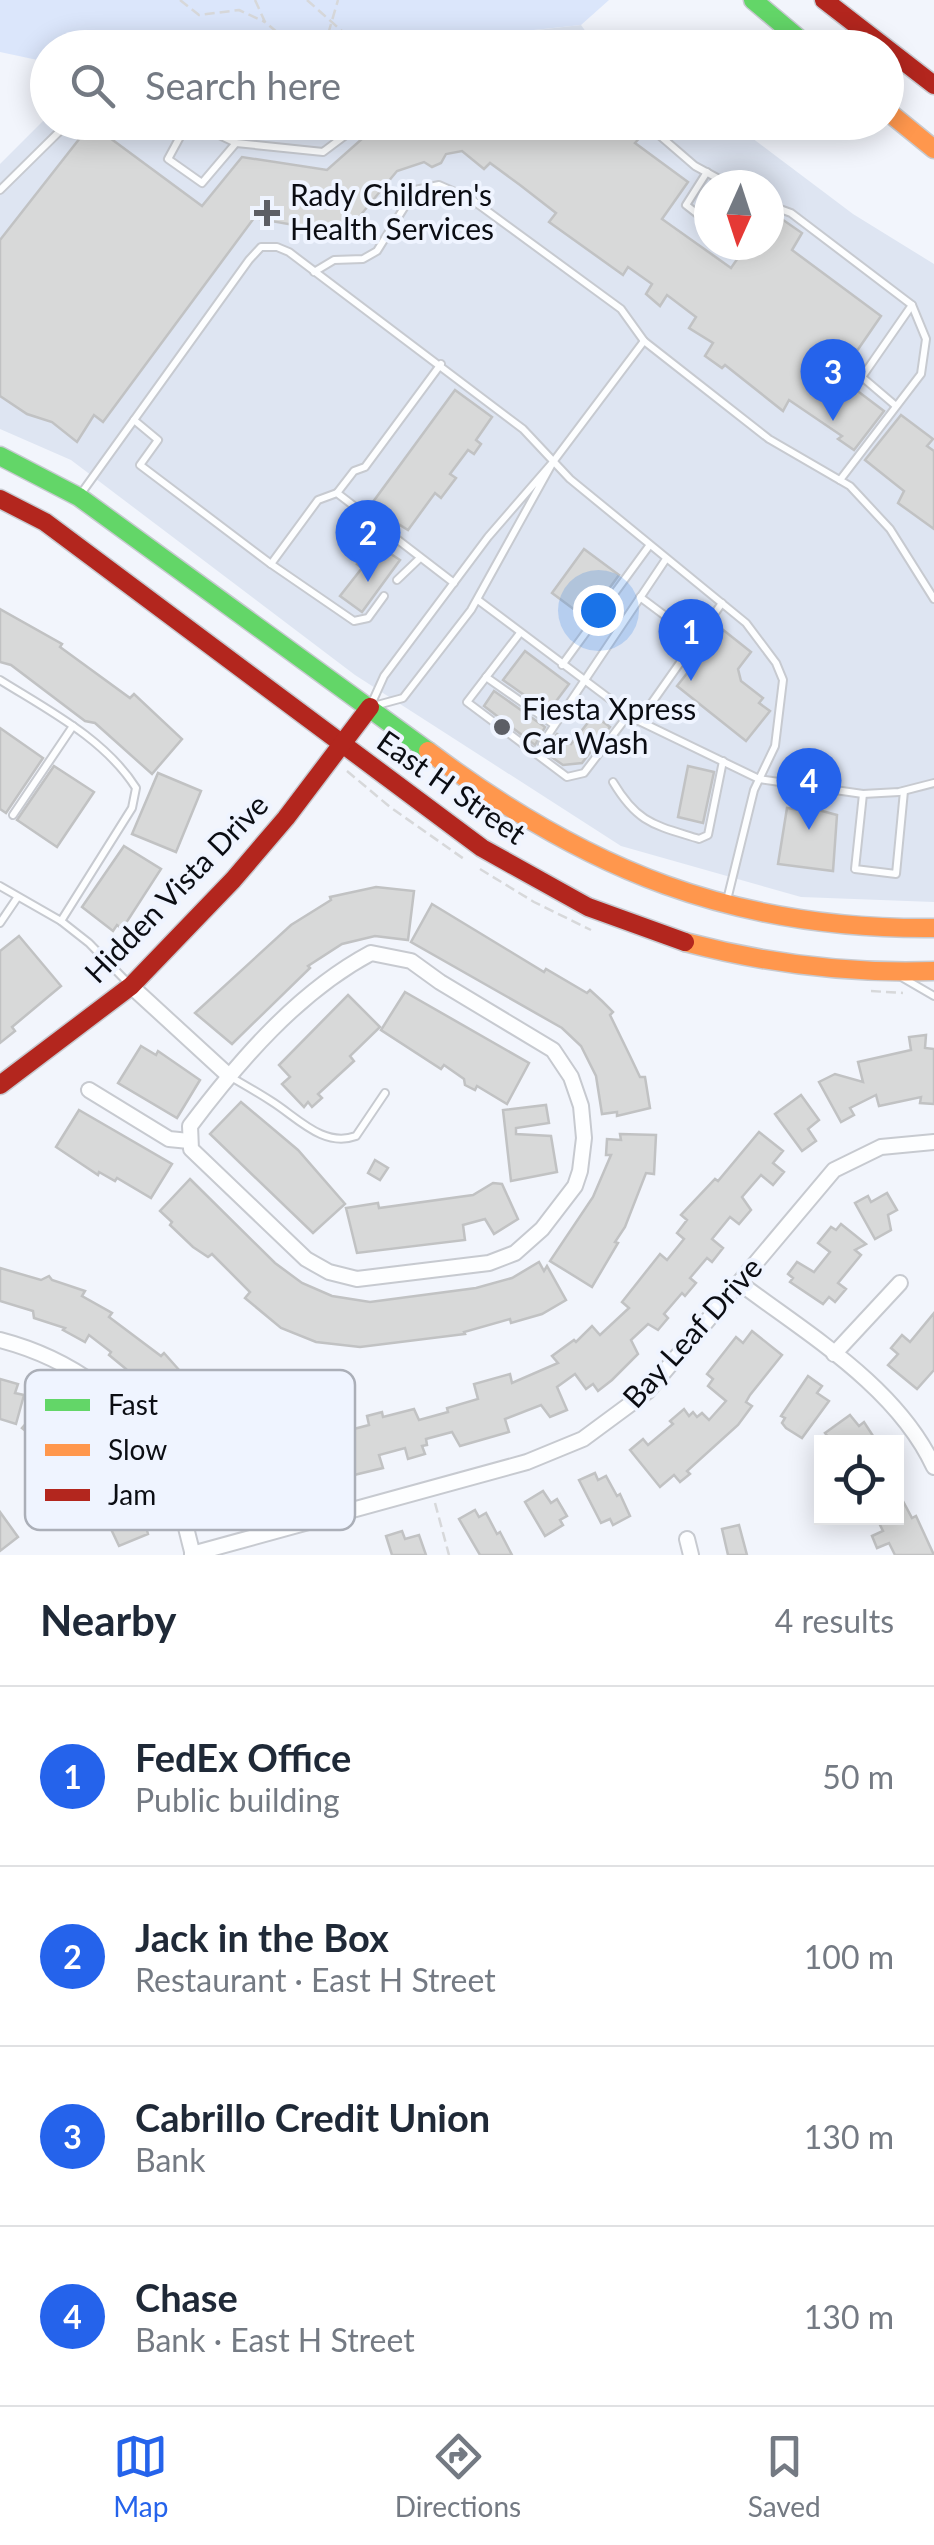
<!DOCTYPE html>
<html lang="en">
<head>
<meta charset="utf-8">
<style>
  :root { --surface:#fff; --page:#f2f2f3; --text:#1f2937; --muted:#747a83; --line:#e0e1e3; --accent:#2563eb }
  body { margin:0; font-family:Lato,sans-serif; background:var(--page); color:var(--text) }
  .controls { position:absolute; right:30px; bottom:30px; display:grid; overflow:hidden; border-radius:0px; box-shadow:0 5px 25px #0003 }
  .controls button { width:90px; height:90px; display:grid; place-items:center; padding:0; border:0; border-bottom:2px solid var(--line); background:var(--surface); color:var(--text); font:50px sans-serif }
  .compass { position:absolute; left:694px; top:170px; width:90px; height:90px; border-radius:50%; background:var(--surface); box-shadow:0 5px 25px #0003; rotate:183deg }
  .you { position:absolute; left:598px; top:610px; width:35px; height:35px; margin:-25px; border:8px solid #fff; border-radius:50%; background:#1a73e8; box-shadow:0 0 0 15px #1a73e833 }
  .badge { display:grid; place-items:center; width:65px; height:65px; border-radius:50%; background:var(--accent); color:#fff; font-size:32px; font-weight:700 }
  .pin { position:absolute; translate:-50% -82px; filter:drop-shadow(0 2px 5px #0008) }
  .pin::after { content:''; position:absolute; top:52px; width:35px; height:30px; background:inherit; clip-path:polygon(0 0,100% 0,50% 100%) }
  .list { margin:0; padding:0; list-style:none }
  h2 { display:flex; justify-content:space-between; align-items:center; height:130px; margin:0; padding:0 40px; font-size:42px }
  h2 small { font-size:32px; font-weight:400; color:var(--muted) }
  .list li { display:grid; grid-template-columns:65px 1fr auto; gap:30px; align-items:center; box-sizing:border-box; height:180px; padding:0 40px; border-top:2px solid var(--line) }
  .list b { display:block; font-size:38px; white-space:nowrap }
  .list p { margin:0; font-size:32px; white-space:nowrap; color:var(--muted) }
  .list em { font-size:32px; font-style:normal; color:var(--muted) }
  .icon { flex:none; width:55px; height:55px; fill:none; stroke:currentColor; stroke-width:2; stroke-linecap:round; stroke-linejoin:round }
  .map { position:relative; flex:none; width:934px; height:1555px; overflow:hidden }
  .search { position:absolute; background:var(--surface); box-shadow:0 5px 25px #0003; left:30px; right:30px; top:30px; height:110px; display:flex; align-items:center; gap:25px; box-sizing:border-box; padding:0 35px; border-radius:55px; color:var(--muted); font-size:38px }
  .sheet { height:850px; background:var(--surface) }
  nav { display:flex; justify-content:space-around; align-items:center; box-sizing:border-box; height:140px; border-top:2px solid var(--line); background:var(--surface); font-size:28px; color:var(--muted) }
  nav a { display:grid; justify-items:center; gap:5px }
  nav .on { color:var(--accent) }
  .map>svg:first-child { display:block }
</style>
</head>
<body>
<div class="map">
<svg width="934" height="1555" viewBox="0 0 934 1555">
  <rect width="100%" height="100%" fill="#f2f5fc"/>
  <g fill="#dee5f2" fill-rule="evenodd">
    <path d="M581,25L597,47H458L457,39Z"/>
    <path d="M47,117L48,122L732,123L853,214L934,264V902L801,897L621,846L355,675L71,460L0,429V164ZM709,185H769V245H709Z"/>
  </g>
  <path fill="#dbe6fb" d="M0,0H609L581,25L458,38V47L48,48L47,62L0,52Z"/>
  <g fill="#d8d9d9" stroke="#c1c2c3" stroke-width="2.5">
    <path d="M381,122H537L555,136L566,122H607L624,135L630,127L642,135L635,143L688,182L662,219L731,268L747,245H769V212L776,215L802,233L792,250L881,316L839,377L884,411L854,450L838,439L842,436L789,400L783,411L725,365L722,368L705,356L713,343L689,328L696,317L667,295L660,306L646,294L652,284L628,267L623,275L549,222L556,213L520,185L490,163L484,169L462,151L446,154L441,163L432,167L424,162L397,171L345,234L254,218L103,422L94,415L77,442L52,422L27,414L0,396V240L91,124L202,206L242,157L327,170Z"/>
    <path d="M455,390L492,417L476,440L481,444L474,454L468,450L450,474L456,478L441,498L435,493L408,530L370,506Z"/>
    <path d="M901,415L933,439L927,446L934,451V529L898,503L904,491L865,460Z"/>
    <path d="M379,546L400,560L362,612L340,596L362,568L357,564L365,555L370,558Z"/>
    <path d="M584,549L619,575L587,619L552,593Z"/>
    <path d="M0,609L62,644L60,647L130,698L134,694L182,739L152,774L95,723L85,721L11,665L0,662Z"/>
    <path d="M722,629L751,652L738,669L741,681L763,698L759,703L770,711L746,741L677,686Z"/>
    <path d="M525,651L569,684L548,712L503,680Z"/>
    <path d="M494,691L545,727L535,745L484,706Z"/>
    <path d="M594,715L610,727L582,763L563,765L543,751L557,734L571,744Z"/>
    <path d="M0,728L43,758L6,813L0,809Z"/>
    <path d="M54,766L94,792L57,847L17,820Z"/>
    <path d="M688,766L714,772L703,823L678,817Z"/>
    <path d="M158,773L201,791L176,852L132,834Z"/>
    <path d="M807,807L837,815L833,871L778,864L787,808L806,811Z"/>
    <path d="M124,846L161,869L128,920L121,928L117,925L113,931L82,907Z"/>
    <path d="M376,887L414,891L408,940L375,936L342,944L308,966L310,968L232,1044L195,1013L291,925L331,900L330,897Z"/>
    <path d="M432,904L544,972L546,969L587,993L590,990L602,1001L613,1012L610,1015L630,1056L640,1077H645L650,1108L617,1116V1112L602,1114L596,1076L581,1046L562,1028L411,942Z"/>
    <path d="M19,936L61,986L12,1027L15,1031L0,1043V951Z"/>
    <path d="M405,992L529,1063L507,1104L477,1086L475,1090L465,1085L464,1079L444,1065L441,1069L381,1030Z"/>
    <path d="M348,995L380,1027L350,1056L354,1061L318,1094L322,1098L312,1107L308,1102L304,1107L282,1084L290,1077L279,1065Z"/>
    <path d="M926,1035L925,1048L934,1049V1104L920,1103L921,1097L879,1106L876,1095L850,1108L854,1115L841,1122L819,1082L835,1074L863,1082L858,1062L911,1050L909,1037Z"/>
    <path d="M141,1046L156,1055L158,1051L200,1080L177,1118L118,1083Z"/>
    <path d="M801,1095L819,1120L808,1129L816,1141L802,1151L775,1114Z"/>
    <path d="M241,1102L298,1150L345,1204L313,1233L210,1134Z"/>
    <path d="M546,1105L549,1123L516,1128V1134L551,1136L557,1172L511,1181L503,1110Z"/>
    <path d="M79,1110L172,1164L151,1198L117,1178L115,1181L99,1172L98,1175L56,1147Z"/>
    <path d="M759,1132L783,1151L773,1163L784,1172L773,1185L761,1175L742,1197L751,1210L739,1224L730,1217L712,1239L723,1248L712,1262L707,1258L690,1278L696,1283L685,1296L682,1293L664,1314L668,1318L658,1330L648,1324L631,1340L638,1354L612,1380L598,1391L593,1384L586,1389L575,1374L557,1387L567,1410L550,1417L541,1405L505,1419L509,1432L460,1446L452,1432L426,1439L427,1445L422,1446L425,1454L408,1459L405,1448L379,1455L383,1468L325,1482L321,1469L298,1475L299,1478L295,1479L298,1490L281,1495L269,1451L369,1425L367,1416L382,1412L383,1417L414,1409L419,1420L448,1412L447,1408L478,1399L474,1384L510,1374L512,1383L558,1363L552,1356L574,1340L576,1342L592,1326L600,1335L629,1308L622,1302L660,1254L667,1260L684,1239L677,1233L687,1220L681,1215L715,1179L718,1181Z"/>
    <path d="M620,1134L656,1135L654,1174L646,1173L625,1227L615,1242L618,1243L592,1287L550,1261L593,1197L611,1155H606L607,1139L621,1140Z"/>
    <path d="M375,1160L388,1168L380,1180L368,1173Z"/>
    <path d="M190,1179L275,1263L302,1283L332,1296L370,1302L476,1288L512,1278L539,1262L544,1271L547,1266L566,1300L542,1314L511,1323L510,1319L464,1332L465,1334L360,1347L316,1342L281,1328L245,1298L250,1292L212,1254L208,1257L193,1247L170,1225L172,1222L160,1211Z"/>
    <path d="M493,1183L502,1184L518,1219L494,1234L485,1219L463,1225L465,1240L357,1253L346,1208L378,1203L379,1208L473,1195Z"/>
    <path d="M887,1193L897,1210L888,1215L891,1230L875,1239L855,1203L868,1196L871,1202Z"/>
    <path d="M841,1224L866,1244L855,1250L861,1255L838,1283L846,1289L835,1302L829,1297L823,1304L790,1282L793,1278L788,1274L797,1262L814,1272L830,1252L818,1243L831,1227L836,1230Z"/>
    <path d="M0,1268L41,1280L49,1276L52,1280L85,1291L82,1296L112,1313L109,1317L161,1356L164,1353L187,1379L184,1381L219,1433L228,1429L233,1441L236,1440L257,1491L252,1492L255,1500L253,1504L217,1518L210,1501L213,1500L208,1487L211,1486L186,1431L182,1434L150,1388L146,1391L126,1369L109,1355L111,1352L89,1335L85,1342L63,1330L65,1328L34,1318L33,1311L0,1301Z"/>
    <path d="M934,1313V1370L917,1389L888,1365L898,1354L891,1348L902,1335L910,1342Z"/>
    <path d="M752,1331L782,1355L750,1395L746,1402L752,1406L738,1425L687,1471L690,1474L680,1482L674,1475L660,1487L630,1450L643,1439L648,1445L673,1424L670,1421L684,1409L689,1416L693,1412L697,1417L702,1413L709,1420L726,1401L708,1386L713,1379L707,1374L736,1337L743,1343Z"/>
    <path d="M808,1376L822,1386L817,1393L829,1401L802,1438L786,1428L782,1423L785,1418L781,1416Z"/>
    <path d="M0,1379L18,1384L15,1393L24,1395L16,1424L0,1419Z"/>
    <path d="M42,1405L50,1411L55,1405L60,1409L62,1406L99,1437L93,1446L117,1470L123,1468L129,1484L133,1482L151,1526L146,1527L148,1534L119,1546L86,1476L77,1485L68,1476L76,1469L36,1431L32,1436L22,1428Z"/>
    <path d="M850,1415L859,1426L864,1422L877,1442H832L825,1433Z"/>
    <path d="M595,1473L598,1480L606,1476L617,1496L620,1494L630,1516L613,1525L610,1519L601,1523L579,1480Z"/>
    <path d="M896,1488L912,1518L916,1516L934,1555H895L889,1543L877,1548L872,1536L883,1531L879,1523L896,1518Z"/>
    <path d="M543,1491L551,1503L557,1499L567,1516L560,1520L563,1525L545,1536L525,1502Z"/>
    <path d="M475,1510L479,1517L486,1513L497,1534L500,1532L512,1555H480L459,1519Z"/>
    <path d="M0,1512L18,1537L0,1551Z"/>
    <path d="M739,1525L747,1555H728L722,1529Z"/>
    <path d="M402,1531L405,1539L419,1535L426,1555H392L386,1536Z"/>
  </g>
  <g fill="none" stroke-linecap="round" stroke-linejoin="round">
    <defs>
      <g id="lane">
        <path d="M188,122L168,159L202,183L236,143"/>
        <path d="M192,122L236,143L323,152L363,122"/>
        <path d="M644,122L695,166L730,185"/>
        <path d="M707,172L686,205L709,223"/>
        <path d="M0,190L69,122"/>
        <path d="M769,205L791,213L912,305L926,339L921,374L840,480"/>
        <path d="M314,272L334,260L363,259L377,251L415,190L439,185L471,199L621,309L644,341"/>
        <path d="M896,406L862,377L912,305"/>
        <path d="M134,420L158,440L140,465L271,564L318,500L337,493L454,583"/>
        <path d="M553,462L471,610L403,698L370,707L384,676L488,537Z"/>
        <path d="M553,462L644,341L769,439L850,486L890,529L934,599"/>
        <path d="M337,493L354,471L365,467L441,364"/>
        <path d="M80,495L249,260L261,247H277L289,252L523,429L570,479L746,623L776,663L783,680L775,746L754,790L727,900"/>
        <path d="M271,564L354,621L368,618L384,596"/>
        <path d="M397,580L420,558"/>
        <path d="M640,597L696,639"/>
        <path d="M478,600L639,721L759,779L863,794L899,792L934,783"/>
        <path d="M520,633L467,702L567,777L584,773L629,714"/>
        <path d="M562,665L649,546"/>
        <path d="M486,677L553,724"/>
        <path d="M0,680C48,710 105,739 136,788L132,808L61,921L0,886"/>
        <path d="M639,721L722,603"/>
        <path d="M542,744L666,559"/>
        <path d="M613,782C638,824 655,825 699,839L708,835L723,761"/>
        <path d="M863,794L855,869L896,874L904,791"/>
        <path d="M13,815L73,726"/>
        <path d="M61,921L89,943L130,985"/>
        <path d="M0,923L17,898"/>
        <path d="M903,978L934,996"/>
        <path d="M229,1076C243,1084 257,1092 271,1101C297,1117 323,1148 356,1136L385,1093"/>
      </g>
      <g id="street">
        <path d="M371,953L411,961L440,982L553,1050L571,1077L581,1106L584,1138L580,1171L575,1186L542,1229L515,1253L489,1263L357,1279L329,1272L306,1259L191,1149L190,1126C239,1061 298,992 371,953Z"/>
        <path d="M131,986L228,1075"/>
        <path d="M89,1090L169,1139L189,1141"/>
        <path d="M741,1284C809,1335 897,1387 934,1467"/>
        <path d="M0,1340C69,1358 131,1400 165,1465C179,1492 185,1526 193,1555"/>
        <path d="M834,1354L900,1283"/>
        <path d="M687,1539L691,1555"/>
        <path d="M192,1554L527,1462L583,1439L648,1391L834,1170L881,1147L934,1142"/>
      </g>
      <g id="fast">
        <path d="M753,0L810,48"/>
        <path d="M0,456L79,497L428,751"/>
      </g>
      <g id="slow">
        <path d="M886,110L934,149"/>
        <path d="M428,751C586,870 734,930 934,928"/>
        <path d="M685,942C768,964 849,974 934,971"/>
      </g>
      <g id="jam">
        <path d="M824,0L934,85"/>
        <path d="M0,499L45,522L482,848L588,907L685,942"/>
        <path d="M0,1085L131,986L233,880L286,818L370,707"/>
      </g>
    </defs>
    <use href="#lane" stroke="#c7cad0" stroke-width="10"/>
    <use href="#street" stroke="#c7cad0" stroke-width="18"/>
    <use href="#fast" stroke="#c7cad0" stroke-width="21"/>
    <use href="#slow" stroke="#c7cad0" stroke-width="21"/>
    <use href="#jam" stroke="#c7cad0" stroke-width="21"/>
    <g stroke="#d7d8da" stroke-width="2.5" stroke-dasharray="10 5" stroke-linecap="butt">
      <path d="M180,0L199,15L239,10L265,22"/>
      <path d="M255,0L265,22L296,48"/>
      <path d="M307,0L361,48"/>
      <path d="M324,48L338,0"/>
      <path d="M415,48C439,35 464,33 491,33L506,48"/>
      <path d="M347,771L390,807L464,859"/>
      <path d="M480,869L534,902L591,930"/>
      <path d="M871,991L903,993"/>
      <path d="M435,1503L449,1555"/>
    </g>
    <use href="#lane" stroke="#fdfeff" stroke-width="6"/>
    <use href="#street" stroke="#fdfeff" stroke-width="14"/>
    <use href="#fast" stroke="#63d668" stroke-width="18"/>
    <use href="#slow" stroke="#ff974d" stroke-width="18"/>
    <use href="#jam" stroke="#b3261e" stroke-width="18"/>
  </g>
  <g fill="#5c5e65" stroke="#eff4ff" stroke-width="4">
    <path d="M262 198h10v10h10v10h-10v10h-10v-10h-10v-10h10z"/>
    <circle cx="502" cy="727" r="10"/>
  </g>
  <g text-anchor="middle" stroke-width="8" stroke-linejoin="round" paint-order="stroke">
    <g font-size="30" fill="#0b0d13" stroke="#eff4ff" text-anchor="start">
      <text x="290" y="206">Rady Children's<tspan x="290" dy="34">Health Services</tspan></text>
      <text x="522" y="720">Fiesta Xpress<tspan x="522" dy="34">Car Wash</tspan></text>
    </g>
    <g font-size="30" fill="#0b0d13" stroke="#eff4ff">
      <text transform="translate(451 788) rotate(35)" y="10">East H Street</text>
      <text transform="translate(177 889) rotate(-46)" y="10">Hidden Vista Drive</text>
      <text transform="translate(693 1333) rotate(-48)" y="10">Bay Leaf Drive</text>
    </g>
  </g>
  <rect x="25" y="1370" width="330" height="160" rx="15" fill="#eff4ff" stroke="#abafb8" stroke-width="2.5"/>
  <rect x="45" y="1399" width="45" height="12" fill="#63d668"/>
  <rect x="45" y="1444" width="45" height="12" fill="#ff974d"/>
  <rect x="45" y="1489" width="45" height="12" fill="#b3261e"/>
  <g font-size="28" fill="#0b0d13">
    <text x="108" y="1415">Fast</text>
    <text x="108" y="1460">Slow</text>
    <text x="108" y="1505">Jam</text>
  </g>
</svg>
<div class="controls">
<button><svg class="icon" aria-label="locate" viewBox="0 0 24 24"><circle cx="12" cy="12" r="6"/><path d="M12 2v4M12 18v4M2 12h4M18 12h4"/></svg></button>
</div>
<svg class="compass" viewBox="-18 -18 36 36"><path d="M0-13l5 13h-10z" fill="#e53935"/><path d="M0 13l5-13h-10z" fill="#747a83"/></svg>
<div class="you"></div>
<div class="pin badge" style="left:691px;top:681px">1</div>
<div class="pin badge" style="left:368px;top:582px">2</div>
<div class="pin badge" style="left:833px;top:421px">3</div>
<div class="pin badge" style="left:809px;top:830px">4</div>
<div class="search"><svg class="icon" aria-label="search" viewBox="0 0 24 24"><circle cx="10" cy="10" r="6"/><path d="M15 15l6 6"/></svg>Search here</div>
</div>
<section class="sheet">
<h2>Nearby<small>4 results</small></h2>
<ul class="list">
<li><span class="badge">1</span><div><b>FedEx Office</b><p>Public building</p></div><em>50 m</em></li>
<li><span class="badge">2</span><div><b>Jack in the Box</b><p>Restaurant · East H Street</p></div><em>100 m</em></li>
<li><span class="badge">3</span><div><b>Cabrillo Credit Union</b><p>Bank</p></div><em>130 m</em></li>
<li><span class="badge">4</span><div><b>Chase</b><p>Bank · East H Street</p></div><em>130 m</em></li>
</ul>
</section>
<nav>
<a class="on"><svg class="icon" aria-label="map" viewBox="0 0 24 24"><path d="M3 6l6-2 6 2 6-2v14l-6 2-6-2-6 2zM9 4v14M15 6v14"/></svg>Map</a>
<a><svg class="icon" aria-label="directions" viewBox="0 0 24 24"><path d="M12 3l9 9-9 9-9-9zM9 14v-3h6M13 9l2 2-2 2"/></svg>Directions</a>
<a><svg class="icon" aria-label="saved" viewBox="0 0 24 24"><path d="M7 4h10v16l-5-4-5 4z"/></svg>Saved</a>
</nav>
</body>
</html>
